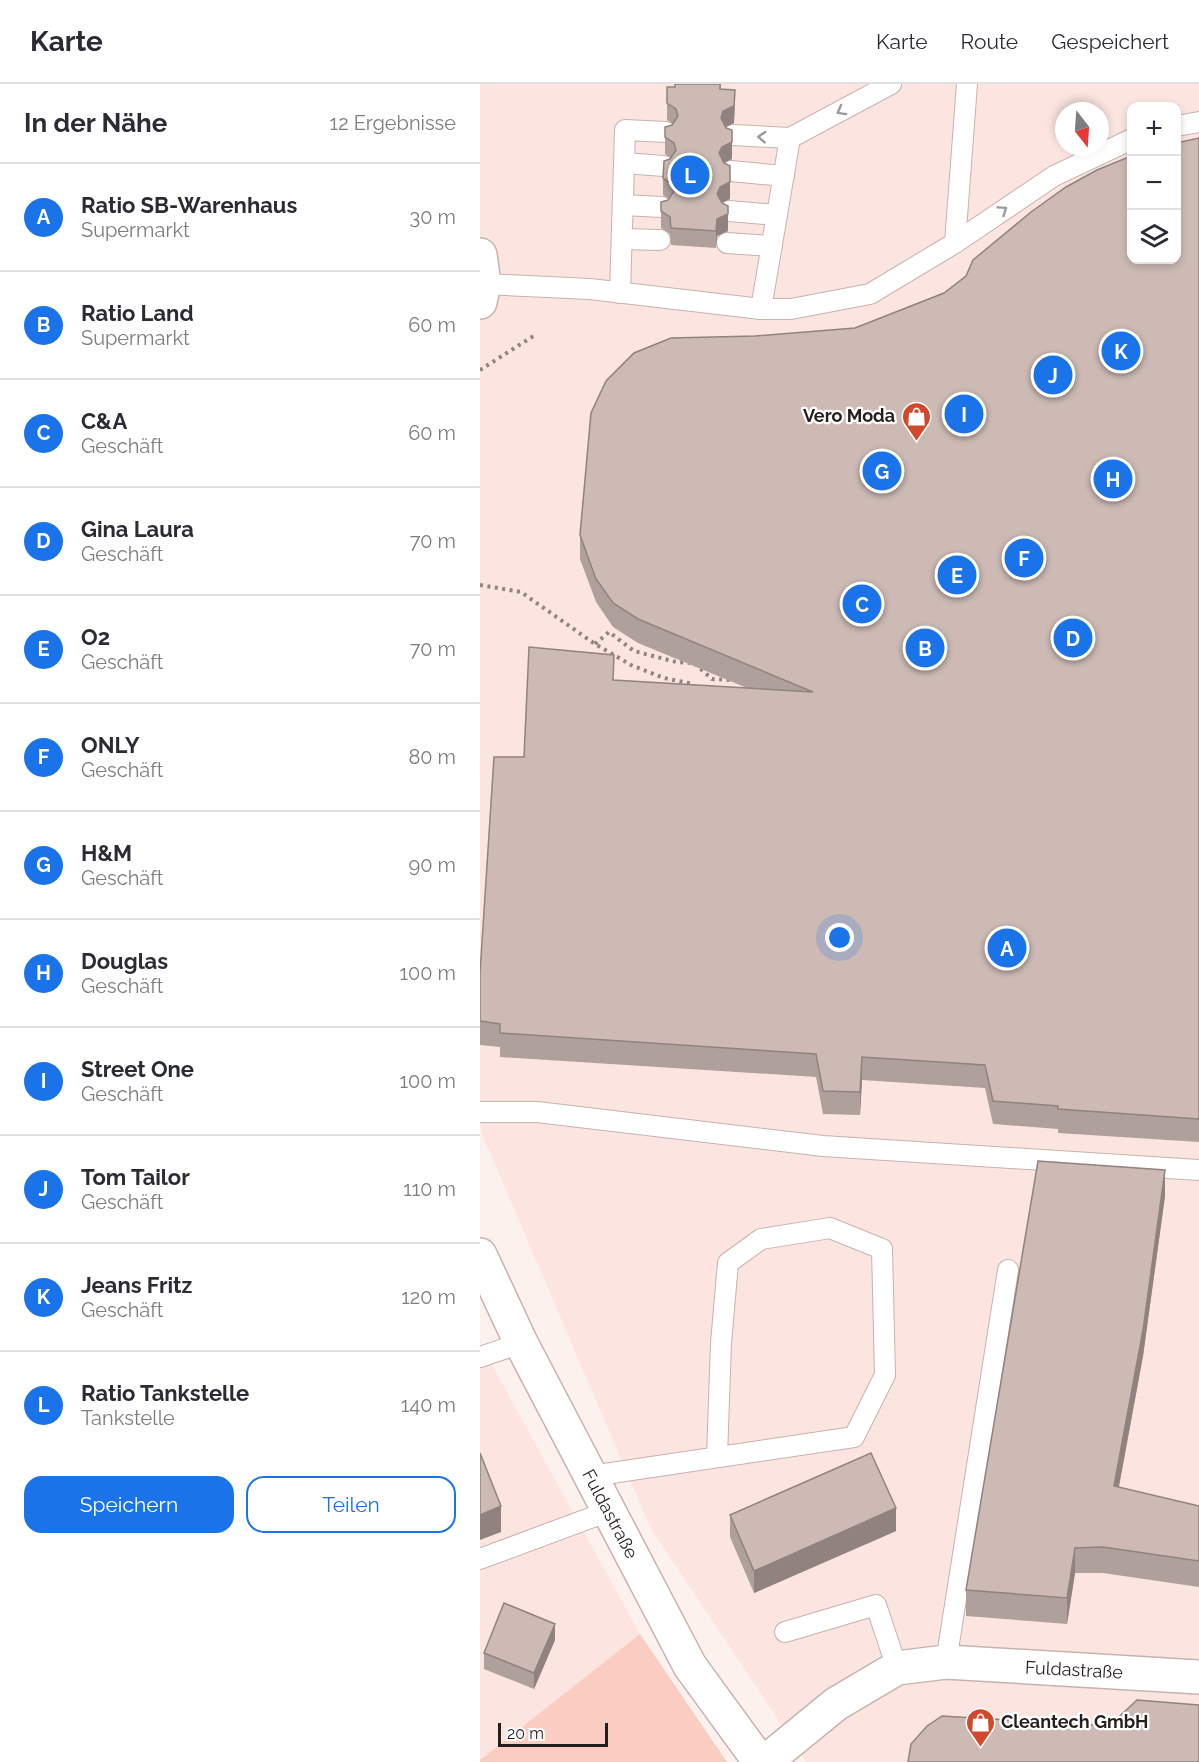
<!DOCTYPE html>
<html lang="de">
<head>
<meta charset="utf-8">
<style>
  :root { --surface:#fff; --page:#f7f7f7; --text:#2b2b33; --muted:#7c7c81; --line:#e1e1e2; --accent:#1a73e8 }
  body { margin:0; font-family:Raleway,sans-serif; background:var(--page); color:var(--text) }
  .controls { position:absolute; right:18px; top:18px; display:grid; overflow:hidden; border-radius:12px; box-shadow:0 3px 9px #0003 }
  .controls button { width:54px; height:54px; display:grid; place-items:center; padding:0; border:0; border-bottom:2px solid var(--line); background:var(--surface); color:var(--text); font:30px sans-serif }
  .compass { position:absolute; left:575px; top:18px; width:54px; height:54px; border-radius:50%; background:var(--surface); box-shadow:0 3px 9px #0003; rotate:163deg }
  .scale { position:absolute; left:18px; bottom:15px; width:110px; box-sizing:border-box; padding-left:6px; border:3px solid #251e1d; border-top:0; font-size:16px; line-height:21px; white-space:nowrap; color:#251e1d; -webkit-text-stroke:4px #fff; paint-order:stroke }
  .you { position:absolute; left:360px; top:854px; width:21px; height:21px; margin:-15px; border:4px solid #fff; border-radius:50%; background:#1a73e8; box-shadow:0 0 0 9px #1a73e833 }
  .badge { display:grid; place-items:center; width:39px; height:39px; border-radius:50%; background:var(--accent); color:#fff; font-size:20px; font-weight:700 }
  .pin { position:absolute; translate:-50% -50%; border:3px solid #fff; box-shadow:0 2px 6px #0006 }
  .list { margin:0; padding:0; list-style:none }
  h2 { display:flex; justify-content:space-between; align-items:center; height:78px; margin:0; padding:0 24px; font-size:26px }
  h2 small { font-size:20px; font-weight:400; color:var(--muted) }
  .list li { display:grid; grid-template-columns:39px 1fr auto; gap:18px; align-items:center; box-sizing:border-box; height:108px; padding:0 24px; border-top:2px solid var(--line) }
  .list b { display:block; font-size:22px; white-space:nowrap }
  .list p { margin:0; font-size:20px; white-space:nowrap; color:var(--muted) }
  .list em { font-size:20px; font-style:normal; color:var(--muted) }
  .actions { display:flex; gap:12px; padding:18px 24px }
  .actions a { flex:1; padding:14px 0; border:2px solid var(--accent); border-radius:18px; text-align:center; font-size:21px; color:var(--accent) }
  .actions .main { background:var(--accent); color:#fff }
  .icon { flex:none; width:33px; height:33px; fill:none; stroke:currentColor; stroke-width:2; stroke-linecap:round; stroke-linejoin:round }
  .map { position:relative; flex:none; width:719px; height:1678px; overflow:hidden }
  header { display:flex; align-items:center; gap:36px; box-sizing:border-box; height:84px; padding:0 30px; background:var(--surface); border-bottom:2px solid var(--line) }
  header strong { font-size:28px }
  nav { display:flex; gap:33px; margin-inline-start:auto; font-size:21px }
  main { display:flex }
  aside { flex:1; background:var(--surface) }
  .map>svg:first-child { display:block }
</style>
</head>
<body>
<header>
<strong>Karte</strong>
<nav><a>Karte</a><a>Route</a><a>Gespeichert</a></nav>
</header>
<main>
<aside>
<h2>In der Nähe<small>12 Ergebnisse</small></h2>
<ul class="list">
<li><span class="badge">A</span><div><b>Ratio SB-Warenhaus</b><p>Supermarkt</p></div><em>30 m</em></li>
<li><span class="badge">B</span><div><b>Ratio Land</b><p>Supermarkt</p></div><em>60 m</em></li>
<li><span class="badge">C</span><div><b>C&amp;A</b><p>Geschäft</p></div><em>60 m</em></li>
<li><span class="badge">D</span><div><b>Gina Laura</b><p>Geschäft</p></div><em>70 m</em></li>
<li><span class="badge">E</span><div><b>O2</b><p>Geschäft</p></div><em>70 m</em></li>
<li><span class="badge">F</span><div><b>ONLY</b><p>Geschäft</p></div><em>80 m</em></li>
<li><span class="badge">G</span><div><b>H&amp;M</b><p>Geschäft</p></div><em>90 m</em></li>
<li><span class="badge">H</span><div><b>Douglas</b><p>Geschäft</p></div><em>100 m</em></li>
<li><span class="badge">I</span><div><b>Street One</b><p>Geschäft</p></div><em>100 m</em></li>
<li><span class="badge">J</span><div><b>Tom Tailor</b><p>Geschäft</p></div><em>110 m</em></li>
<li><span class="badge">K</span><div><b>Jeans Fritz</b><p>Geschäft</p></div><em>120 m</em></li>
<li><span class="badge">L</span><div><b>Ratio Tankstelle</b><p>Tankstelle</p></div><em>140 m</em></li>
</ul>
<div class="actions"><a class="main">Speichern</a><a>Teilen</a></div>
</aside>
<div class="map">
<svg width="719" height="1678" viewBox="0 0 719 1678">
  <rect width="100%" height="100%" fill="#fdf1ee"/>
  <g fill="#fce5e0" fill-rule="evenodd">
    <path d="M0,0H719V1678H326L171,1445L2,1050L0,1036ZM652,22H696V176H652ZM584,27H620V63H584Z"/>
    <path d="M0,1259L160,1550L0,1676Z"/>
  </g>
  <path fill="#fbccc1" d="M160,1550L247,1678H0V1676Z"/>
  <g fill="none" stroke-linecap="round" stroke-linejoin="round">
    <defs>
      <g id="service">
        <path d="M696,42L719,38"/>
        <path d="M253,51L310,54L411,0"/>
        <path d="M144,79L184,82"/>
        <path d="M251,87L304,92"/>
        <path d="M143,121L182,123"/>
        <path d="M249,127L297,131"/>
        <path d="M142,155L180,156"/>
        <path d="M247,159L292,162"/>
        <path d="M475,159L487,0"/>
        <path d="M4,200L110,205L281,225H311L390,210L475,159L574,92L652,55"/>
        <path d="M140,209L145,46L186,48"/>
        <path d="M281,225L310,54"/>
        <path d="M0,1028H57L343,1062L719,1086"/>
        <path d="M0,1273L41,1259"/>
        <path d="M111,1392L374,1353L405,1291L402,1165L350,1144L281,1155L248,1179L241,1259L237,1373"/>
        <path d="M0,1475L129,1427"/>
        <path d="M305,1548L396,1521L417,1584"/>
        <path d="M466,1578L528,1186"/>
      </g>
      <path id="minor" d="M285,1678L356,1620L417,1584L466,1578L719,1593"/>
      <g id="tertiary">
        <path d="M0,171L4,200L0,218"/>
        <path d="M0,1171L41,1259L210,1582L280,1678"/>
      </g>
    </defs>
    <use href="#service" stroke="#c6b2ae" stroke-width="22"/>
    <use href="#minor" stroke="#c6b2ae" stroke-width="36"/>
    <use href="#tertiary" stroke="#c6b2ae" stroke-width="36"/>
    <g stroke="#8e8482" stroke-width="4" stroke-dasharray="3 4.5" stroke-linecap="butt">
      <path d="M0,286L55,251"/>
      <path d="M0,501L41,508L115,560L151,581L184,594L213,600"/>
      <path d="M115,560L129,548L154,567L196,578L214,579L232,595L251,596"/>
    </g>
    <use href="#service" stroke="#fff" stroke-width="20"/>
    <use href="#minor" stroke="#fff" stroke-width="33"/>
    <use href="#tertiary" stroke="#fff" stroke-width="33"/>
  </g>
  <g fill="#b0a09c">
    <path d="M195,0H241V5L255,23L254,39L246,43L252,63V75L243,79L250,99V115L241,119L248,147L237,152L236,164L191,161L190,150L181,144V127L189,115L183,111V94L191,74L185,70V53L193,40L187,36V19L195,3Z"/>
    <path d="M719,54V1058L578,1049V1045L513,1040L505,1004L382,996L380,1031L343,1030L336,993L20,973V963L0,961V889L44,673L134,596L267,604L158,559L133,543L116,518L100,475V451L275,252L375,244L464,209Z"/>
    <path d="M685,1112L663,1272L639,1403L719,1422V1503L623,1489H595L587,1540L486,1532V1506Z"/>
    <path d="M250,1431L416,1447L274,1509L250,1453Z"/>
    <path d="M75,1556L54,1605L4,1585V1569Z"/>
  </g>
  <g fill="#90827f">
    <path d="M255,6L254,39L243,44L241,34L243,27Z"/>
    <path d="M252,46V75L242,80L239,69L242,63Z"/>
    <path d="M250,82V115L240,120L237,110L240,103Z"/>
    <path d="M248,122V147L237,152L236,164V147L237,135Z"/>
    <path d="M382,973V996L380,1031V1008Z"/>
    <path d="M685,1086V1112L663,1272L634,1428V1402Z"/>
    <path d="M21,1422V1448L0,1456V1431Z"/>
    <path d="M416,1424V1447L274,1509V1487Z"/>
    <path d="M595,1464V1489L587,1540V1514Z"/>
    <path d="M75,1540V1556L54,1605V1589Z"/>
  </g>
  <g fill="#cdbab5" stroke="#90827f" stroke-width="1.5">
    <path d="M195,0H240V5L255,6L254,22L243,27L241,34L246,44L252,46V58L242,63L239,69L244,79L250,82V98L240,103L237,110L242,119L248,122V130L237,135L236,147L191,144L190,133L181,127V118L188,116L194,107L192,100L183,94L184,77L190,75L196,66L194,59L185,53V43L192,41L198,32L196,25L187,19V3H195Z"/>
    <path d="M719,54V1035L578,1025V1022L513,1017L505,981L382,973L380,1008L343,1007L336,970L20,949V940L0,937V889L14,673H44L49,563L134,571L133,596L333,608L158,535L133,519L116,495L100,451L111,329L126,297L154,269L191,254L275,252L375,244L464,209L486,192L493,176L551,128L586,103L617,86L651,72V176H696V59Z"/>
    <path d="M558,1077L685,1086L663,1246L634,1402L719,1422V1477L623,1463L595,1464L587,1514L486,1506Z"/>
    <path d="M0,1369L21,1422L0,1431Z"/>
    <path d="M391,1369L416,1424L274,1487L250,1431Z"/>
    <path d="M24,1519L75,1540L54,1589L4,1569Z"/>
    <path d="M657,1616L719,1621V1678H428L431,1660L447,1642L462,1632L629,1642Z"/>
  </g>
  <defs><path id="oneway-chevron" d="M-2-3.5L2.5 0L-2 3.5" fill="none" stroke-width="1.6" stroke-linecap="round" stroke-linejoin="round" transform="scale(1.5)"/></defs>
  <g stroke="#9d9a99">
    <use href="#oneway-chevron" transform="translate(361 27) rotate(151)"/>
    <use href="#oneway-chevron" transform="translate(282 53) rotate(-177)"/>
    <use href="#oneway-chevron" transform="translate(523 126) rotate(-34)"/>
  </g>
  <defs>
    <symbol id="shop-pin" viewBox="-11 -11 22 30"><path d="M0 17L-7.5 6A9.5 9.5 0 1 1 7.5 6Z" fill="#d2482a" stroke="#fff"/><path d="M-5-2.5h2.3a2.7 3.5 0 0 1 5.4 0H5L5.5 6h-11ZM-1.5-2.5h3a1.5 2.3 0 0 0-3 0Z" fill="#fff"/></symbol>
  </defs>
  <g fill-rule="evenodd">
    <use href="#shop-pin" x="420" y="316" width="33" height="45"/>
    <use href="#shop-pin" x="484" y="1622" width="33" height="45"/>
  </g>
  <g text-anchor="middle" stroke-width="4.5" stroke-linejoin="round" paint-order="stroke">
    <g font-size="18" font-weight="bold" fill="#251e1d" stroke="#fff" text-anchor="end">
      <text x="415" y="338">Vero Moda</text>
      <text x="521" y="1644" text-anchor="start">Cleantech GmbH</text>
    </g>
    <g font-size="18" fill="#251e1d" stroke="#fff">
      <text transform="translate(130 1430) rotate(62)" y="6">Fuldastraße</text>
      <text transform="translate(594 1586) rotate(3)" y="6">Fuldastraße</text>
    </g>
  </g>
</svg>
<div class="controls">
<button>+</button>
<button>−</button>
<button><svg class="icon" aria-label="layers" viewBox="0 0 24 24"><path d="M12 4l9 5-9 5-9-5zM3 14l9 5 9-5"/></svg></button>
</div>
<svg class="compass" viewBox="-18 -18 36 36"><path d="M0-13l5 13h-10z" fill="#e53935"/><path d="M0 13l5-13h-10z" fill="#7c7c81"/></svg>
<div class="scale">20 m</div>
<div class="you"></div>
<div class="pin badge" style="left:527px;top:864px">A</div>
<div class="pin badge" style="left:445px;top:564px">B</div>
<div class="pin badge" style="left:382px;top:520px">C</div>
<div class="pin badge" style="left:593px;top:554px">D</div>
<div class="pin badge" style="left:477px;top:491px">E</div>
<div class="pin badge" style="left:544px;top:474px">F</div>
<div class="pin badge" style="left:402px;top:387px">G</div>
<div class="pin badge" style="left:633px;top:395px">H</div>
<div class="pin badge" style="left:484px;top:330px">I</div>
<div class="pin badge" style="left:573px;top:291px">J</div>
<div class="pin badge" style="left:641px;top:267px">K</div>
<div class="pin badge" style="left:210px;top:91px">L</div>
</div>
</main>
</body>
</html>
